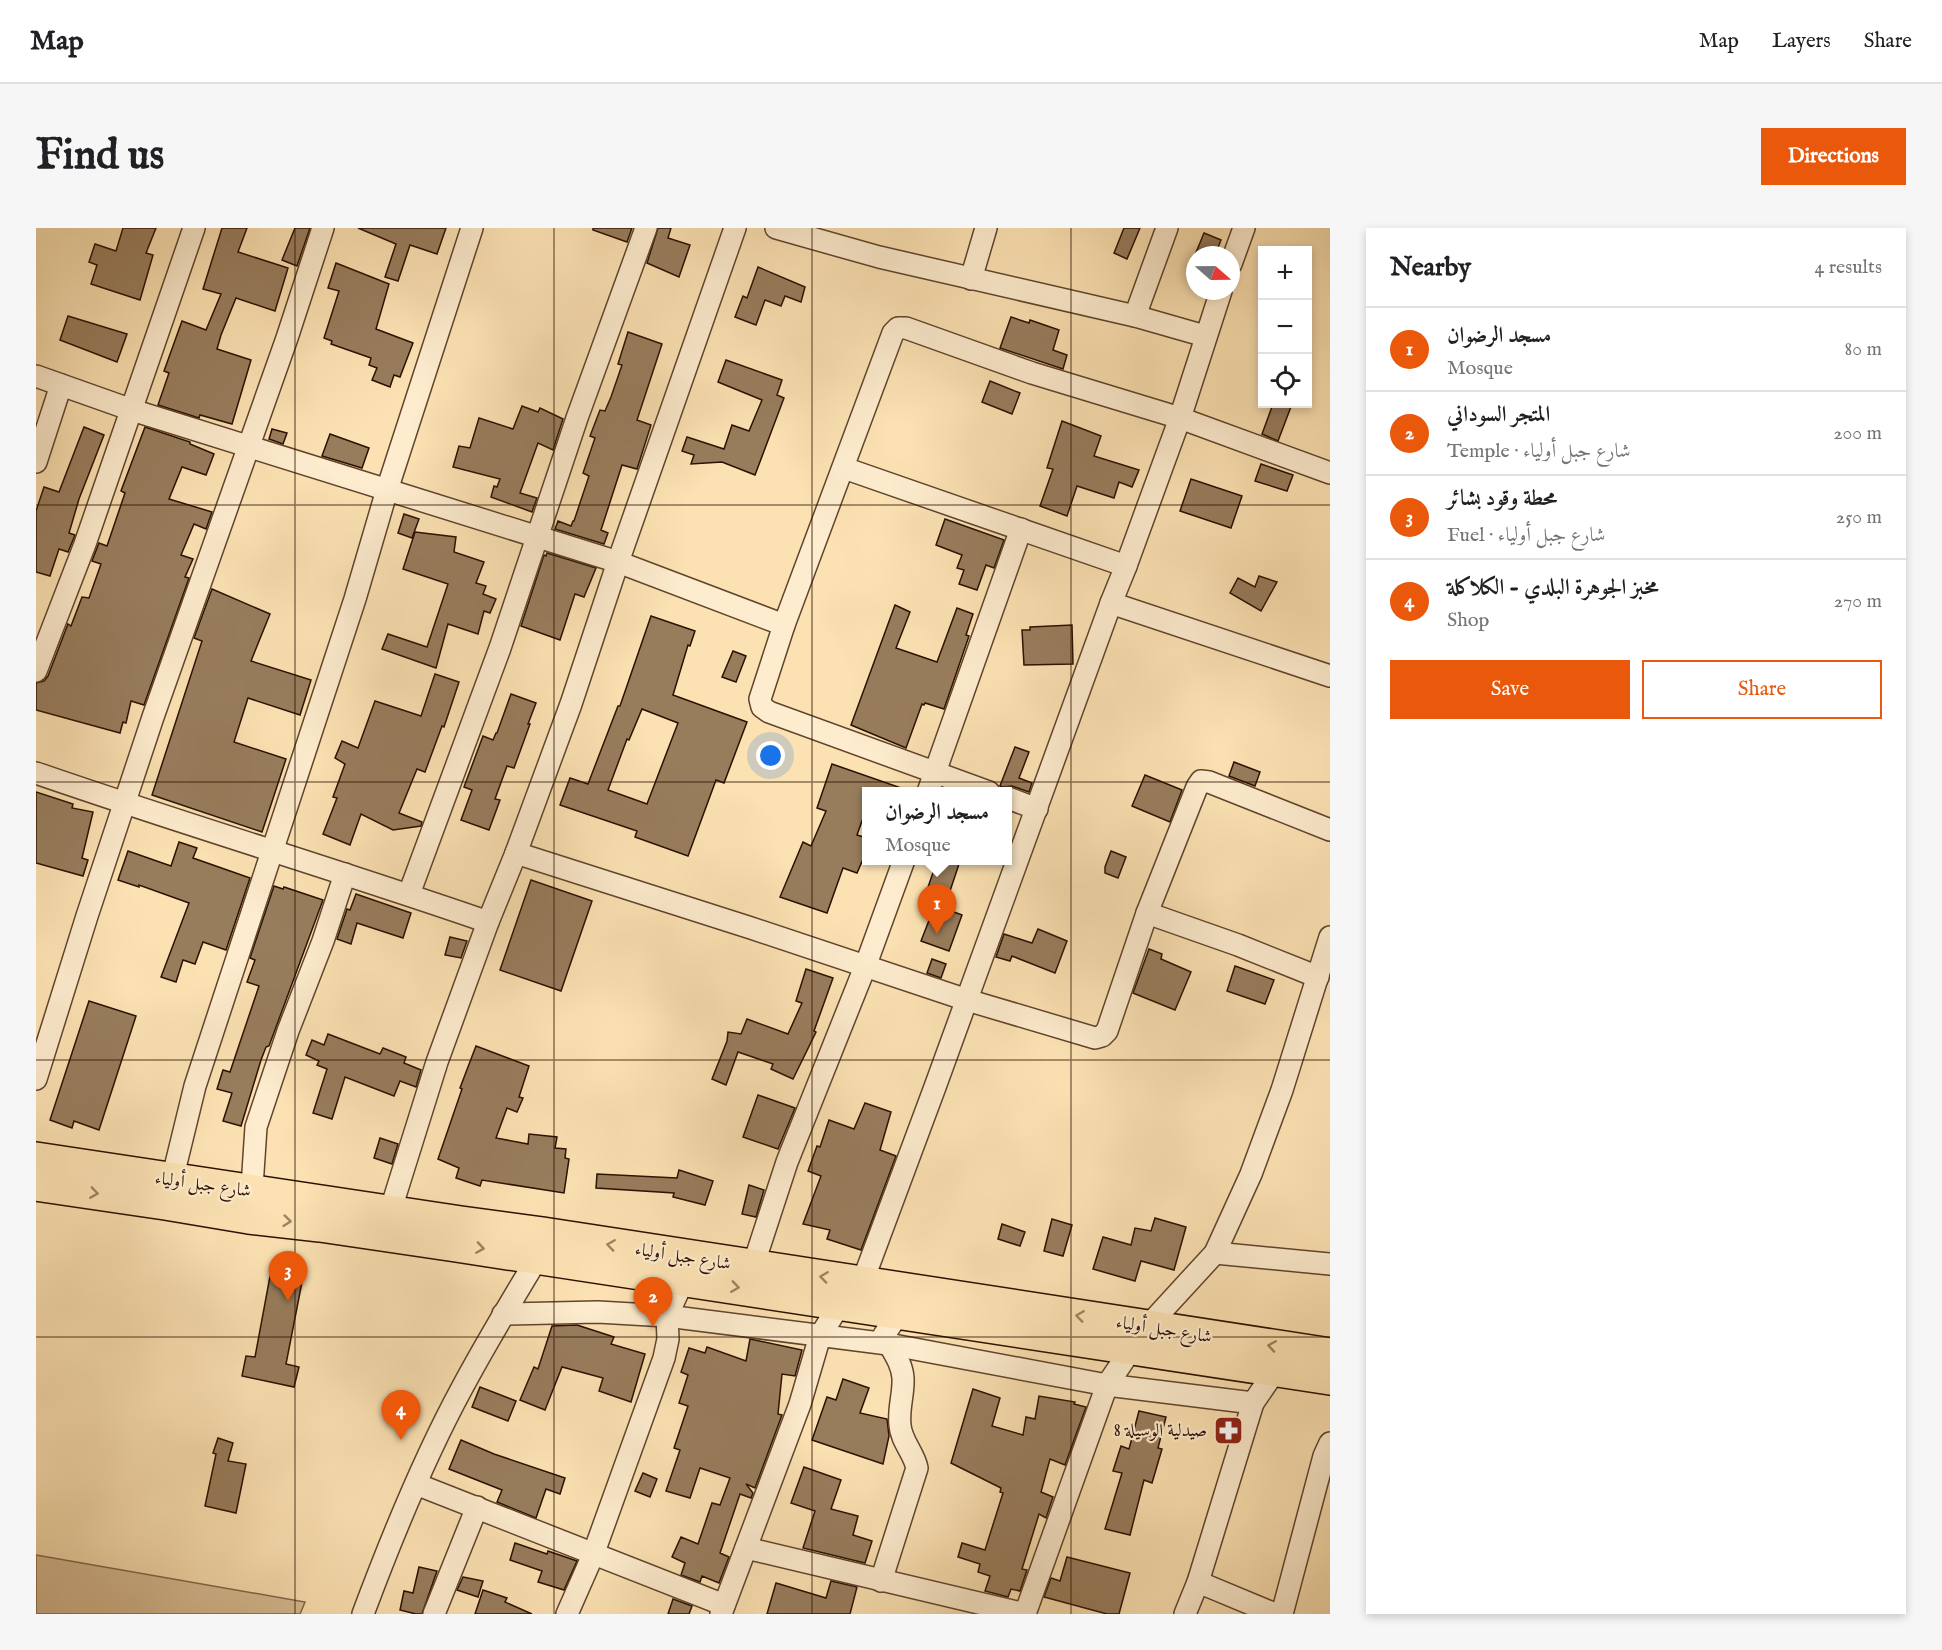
<!DOCTYPE html>
<html lang="en">
<head>
<meta charset="utf-8">
<style>
  :root { --surface:#fff; --page:#f6f6f6; --text:#202124; --muted:#757577; --line:#e0e0e0; --accent:#ea580c }
  body { margin:0; font-family:"IM FELL English",Amiri,serif; background:var(--page); color:var(--text) }
  .controls { position:absolute; right:18px; top:18px; display:grid; overflow:hidden; border-radius:0px; box-shadow:0 3px 9px #0003 }
  .controls button { width:54px; height:54px; display:grid; place-items:center; padding:0; border:0; border-bottom:2px solid var(--line); background:var(--surface); color:var(--text); font:30px sans-serif }
  .compass { position:absolute; left:1150px; top:18px; width:54px; height:54px; border-radius:50%; background:var(--surface); box-shadow:0 3px 9px #0003; rotate:110deg }
  .you { position:absolute; left:735px; top:528px; width:21px; height:21px; margin:-15px; border:4px solid #fff; border-radius:50%; background:#1a73e8; box-shadow:0 0 0 9px #1a73e833 }
  .badge { display:grid; place-items:center; width:39px; height:39px; border-radius:50%; background:var(--accent); color:#fff; font-size:20px; font-weight:700 }
  .pin { position:absolute; translate:-50% -50px; filter:drop-shadow(0 2px 3px #0008) }
  .pin::after { content:''; position:absolute; top:32px; width:21px; height:18px; background:inherit; clip-path:polygon(0 0,100% 0,50% 100%) }
  .popup { position:absolute; left:826px; top:559px; width:150px; height:78px; box-sizing:border-box; display:grid; place-content:center; border-radius:0px; background:var(--surface); filter:drop-shadow(0 2px 4px #0005); font-size:20px; white-space:nowrap; color:var(--muted) }
  .popup b { font-size:22px; color:var(--text) }
  .popup::after { content:''; position:absolute; left:50%; top:100%; margin-left:-12px; border:12px solid transparent; border-top-color:var(--surface) }
  .list { margin:0; padding:0; list-style:none }
  h2 { display:flex; justify-content:space-between; align-items:center; height:78px; margin:0; padding:0 24px; font-size:26px }
  h2 small { font-size:20px; font-weight:400; color:var(--muted) }
  .list li { display:grid; grid-template-columns:39px 1fr auto; gap:18px; align-items:center; box-sizing:border-box; height:84px; padding:0 24px; border-top:2px solid var(--line) }
  .list b { display:block; font-size:22px; white-space:nowrap }
  .list p { margin:0; font-size:20px; white-space:nowrap; color:var(--muted) }
  .list em { font-size:20px; font-style:normal; color:var(--muted) }
  .actions { display:flex; gap:12px; padding:18px 24px }
  .actions a { flex:1; padding:14px 0; border:2px solid var(--accent); border-radius:0px; text-align:center; font-size:21px; color:var(--accent) }
  .actions .main { background:var(--accent); color:#fff }
  .icon { flex:none; width:33px; height:33px; fill:none; stroke:currentColor; stroke-width:2; stroke-linecap:round; stroke-linejoin:round }
  .map { position:relative; flex:none; width:1294px; height:1386px; overflow:hidden; border-radius:0px }
  header { display:flex; align-items:center; gap:36px; box-sizing:border-box; height:84px; padding:0 30px; background:var(--surface); border-bottom:2px solid var(--line) }
  header strong { font-size:28px }
  nav { display:flex; gap:33px; margin-inline-start:auto; font-size:21px }
  .intro { display:flex; align-items:center; justify-content:space-between; box-sizing:border-box; height:144px; padding:0 36px }
  h1 { margin:0; font-size:42px }
  .button { padding:15px 27px; border-radius:0px; background:var(--accent); color:#fff; font-size:21px; font-weight:700 }
  main { display:flex; gap:36px; padding:0 36px }
  aside { flex:1; background:var(--surface); border-radius:0px; box-shadow:0 3px 9px #0003 }
  .map>svg:first-child { display:block }
</style>
</head>
<body>
<header>
<strong>Map</strong>
<nav><a>Map</a><a>Layers</a><a>Share</a></nav>
</header>
<div class="intro"><h1>Find us</h1><a class="button">Directions</a></div>
<main>
<div class="map">
<svg width="1294" height="1386" viewBox="0 0 1294 1386">
  <rect width="100%" height="100%" fill="#fce2b3"/>
  <filter id="stains"><feTurbulence type="fractalNoise" baseFrequency=".00333" numOctaves="4"/><feColorMatrix values="0 0 0 0 .2 0 0 0 0 .09 0 0 0 0 .02 0 0 0 .5 -.17"/></filter>
  <radialGradient id="worn" r=".72"><stop offset=".6" stop-color="#630" stop-opacity="0"/><stop offset="1" stop-color="#630" stop-opacity=".3"/></radialGradient>
  <path fill="#d9be95" stroke="#82674a" stroke-width="1.5" d="M0,1327L269,1374L264,1386H0Z"/>
  <g fill="#987d5d" stroke="#2c1000" stroke-width="1.5" fill-rule="evenodd">
    <path d="M87,0H120L110,25L117,27L104,72L55,56L61,37L53,34L59,16L80,23Z"/>
    <path d="M186,0H211L202,24L252,40L239,83L200,70L185,107L181,121L215,132L196,196L164,187L163,190L122,177L133,145L128,143L146,93L170,102L185,66L167,61Z"/>
    <path d="M259,0H274L261,38L246,32Z"/>
    <path d="M322,0H410L401,26L374,17L362,53L349,49L360,16Z"/>
    <path d="M557,0H596L591,14L557,2Z"/>
    <path d="M622,0H635L632,10L654,17L643,49L611,35Z"/>
    <path d="M1088,0H1104L1091,31L1078,25Z"/>
    <path d="M1168,5L1185,12L1179,27H1159Z"/>
    <path d="M300,35L353,56L340,101L377,115L364,149L358,147L354,159L336,152L341,140L333,137L335,130L295,116L296,113L288,110L303,63L292,60Z"/>
    <path d="M722,39L769,59L765,74L749,68L745,78L729,72L720,97L699,89L707,68L711,70Z"/>
    <path d="M32,88L91,106L81,134L24,112Z"/>
    <path d="M975,89L993,95L994,92L1023,102L1017,122L1031,127L1027,141L964,120Z"/>
    <path d="M592,104L626,116L601,192L615,197L601,241L586,237L565,302L572,305L568,316L519,301L522,293L535,298L537,293H538L553,248L547,245L559,210L554,208L564,182L569,183L575,169L586,137L582,136Z"/>
    <path d="M690,132L746,152L741,167L748,170L719,247L686,234L655,236L658,227L646,223L651,209L688,221L696,197L713,203L726,172L682,154Z"/>
    <path d="M954,153L984,165L976,186L946,174Z"/>
    <path d="M1237,176H1256L1242,213L1226,206Z"/>
    <path d="M486,178L502,184L504,180L527,191L517,222L502,215L484,265L501,270L496,284L455,269L458,258L461,259L464,251L417,239L423,218L434,220L443,190L477,201Z"/>
    <path d="M1026,193L1065,208L1058,228L1103,242L1096,259L1083,254L1078,270L1041,258L1031,288L1004,278L1017,241L1011,240Z"/>
    <path d="M48,199L68,207L43,271L33,305L39,307L37,312L32,324L23,321L14,348L0,344V283L8,259L23,264Z"/>
    <path d="M109,199L154,214V216L178,226L170,247L146,239L133,271L176,284L170,301L158,296L145,327L157,331L149,349L153,350L108,477L95,473L90,495L87,494L84,505L0,482V455L8,453L12,448L32,396L35,398L46,369L53,370L65,336L56,333L63,315L71,318L89,265L85,263Z"/>
    <path d="M236,201L251,205L247,216L233,211Z"/>
    <path d="M294,206L333,220L326,240L286,228Z"/>
    <path d="M1225,236L1257,247L1251,263L1219,253Z"/>
    <path d="M1155,251L1206,268L1195,300L1144,283Z"/>
    <path d="M368,286L383,291L376,310L362,305Z"/>
    <path d="M909,291L968,312L958,340L950,337L941,362L923,356L928,342L921,340L926,327L900,317Z"/>
    <path d="M379,304L420,309L418,324L448,334L440,355L450,358L447,366L460,371L454,385L448,383L442,406L412,396L400,440L346,421L352,406L391,419L412,356L367,341Z"/>
    <path d="M511,325L560,340L548,369L539,366L524,412L485,398L508,327L510,328Z"/>
    <path d="M1223,348L1241,354L1225,383L1194,365L1202,350L1219,359Z"/>
    <path d="M176,361L234,386L215,433L275,452L264,487L212,470L198,514L250,531L226,604L116,567L166,413L158,410Z"/>
    <path d="M859,377L874,384L860,420L901,434L921,380L937,386L930,407L933,408L908,481L889,475L888,477L886,476L870,520L815,497Z"/>
    <path d="M615,388L659,403L654,418L652,417L637,467L711,494L688,555L680,552L652,628L599,609L601,603L524,577L534,550L552,556L582,478H584ZM606,481L642,495L611,576L572,562L591,511L593,512Z"/>
    <path d="M1036,397L1037,436L988,437L986,402H994V399Z"/>
    <path d="M697,423L710,428L700,454L686,449Z"/>
    <path d="M399,446L423,454L408,499L406,498L389,544L381,541L363,585L386,594L385,598L357,602L325,586L314,617L287,606L301,570L297,569L309,536L299,530L306,513L322,520L339,473L385,488Z"/>
    <path d="M475,466L500,475L492,496H494L478,540L471,538L459,571L464,572L453,602L425,592L436,562L428,559L447,508L457,512L460,505H461Z"/>
    <path d="M979,519L993,524L983,550L996,555L993,564L976,558L966,559L964,558Z"/>
    <path d="M1198,534L1224,544L1219,558L1193,548Z"/>
    <path d="M796,536L868,561V564H831V579L821,607L831,610V622L821,645L807,640L791,685L744,669L767,614L775,618L790,583L781,580Z"/>
    <path d="M1109,547L1146,562L1134,594L1096,578Z"/>
    <path d="M0,564L37,576L36,580L57,584L46,630L52,632L47,648L0,635Z"/>
    <path d="M143,614L161,620L157,630L214,650L190,722L167,714L159,736L147,732L140,754L125,749L153,675L103,657V659L82,652L92,623L135,638Z"/>
    <path d="M1075,623L1090,629L1082,650L1069,645V639Z"/>
    <path d="M901,633H924L911,672L890,665Z"/>
    <path d="M495,652L556,673L525,763L464,742Z"/>
    <path d="M238,658L247,661L248,659L287,672L233,818L230,819L225,832L205,898L187,893L196,865L181,861L187,842L194,844L223,758L211,754L219,732L214,730Z"/>
    <path d="M320,666L375,685L367,710L321,695L315,716L301,711L311,681L314,682Z"/>
    <path d="M899,677L926,687L913,723L885,713Z"/>
    <path d="M1002,701L1031,713L1019,745L976,728L974,733L960,729L968,706L996,715Z"/>
    <path d="M414,709L431,713L425,730L409,727Z"/>
    <path d="M1113,721L1126,726L1125,731L1155,744L1139,782L1097,765Z"/>
    <path d="M896,731L910,736L905,750L891,745Z"/>
    <path d="M1199,738L1238,752L1229,776L1191,763Z"/>
    <path d="M770,741L797,750L778,803L780,804L757,851L735,841L737,836L702,824L690,857L676,851L691,813L692,804L705,806L711,791L752,806L766,775L760,773Z"/>
    <path d="M53,773L100,788L63,902L38,893L36,900L14,892Z"/>
    <path d="M292,806L344,826L347,820L370,829L368,835L385,842L380,859L364,853L358,868L309,849L296,891L277,885L291,841L281,837L283,833L270,827L276,812L288,817Z"/>
    <path d="M440,818L493,838L483,869L487,870L481,884L471,880L460,910L492,916L493,906L521,909L519,920L530,921L529,930L533,931L528,965L446,952L444,958L420,950L423,940L402,931L426,861L424,860Z"/>
    <path d="M722,867L759,880L742,921L707,909Z"/>
    <path d="M829,875L855,884L844,922L860,928L825,1022L791,1011L794,1002L767,996L785,948L772,943L781,918L784,919L793,892L818,901Z"/>
    <path d="M344,910L362,916L356,936L338,930Z"/>
    <path d="M643,942L677,953L669,977L637,969L638,965L560,960L561,946L641,950Z"/>
    <path d="M713,957L728,962L720,989L706,986Z"/>
    <path d="M1119,990L1150,999L1138,1042L1105,1033L1099,1053L1057,1041L1067,1009L1095,1017L1099,1000L1115,1003Z"/>
    <path d="M1016,991L1036,997L1027,1028L1008,1023Z"/>
    <path d="M966,996L989,1004L984,1018L962,1011Z"/>
    <path d="M235,1043L267,1049L250,1136L263,1139L258,1159L206,1148L210,1128L219,1129Z"/>
    <path d="M541,1097L578,1109L575,1116L609,1126L595,1174L563,1163L567,1150L526,1139L509,1182L484,1172L498,1139L502,1141L516,1098Z"/>
    <path d="M714,1111L766,1122L759,1148L746,1146L742,1186L746,1187L719,1260L710,1256L717,1265L715,1270L704,1266L684,1325L693,1329L683,1355L666,1348L664,1354L645,1347L649,1335L636,1329L645,1309L662,1316L676,1275L684,1277L694,1250L664,1240L654,1270L630,1263L644,1222L638,1220L652,1178L643,1175L652,1147L645,1144L653,1120L669,1125L671,1119L710,1133Z"/>
    <path d="M807,1151L833,1160L824,1185L851,1191L853,1208L847,1236L776,1212L791,1169L800,1172Z"/>
    <path d="M444,1159L480,1173L472,1193L436,1179Z"/>
    <path d="M937,1161L964,1170L956,1198L987,1207L990,1189L999,1191L1003,1168L1039,1174L1038,1176L1050,1179L1029,1237L1014,1231L1005,1264L1017,1269L1010,1290L1003,1286L986,1341L991,1342L984,1363L975,1361L972,1369L949,1363L954,1348L942,1344L944,1336L922,1329L926,1315L949,1322L967,1265L964,1264L965,1260L915,1235Z"/>
    <path d="M1103,1183L1130,1189L1122,1220L1126,1221L1116,1255L1108,1252L1094,1307L1069,1301L1086,1245L1077,1243L1085,1218L1093,1221Z"/>
    <path d="M182,1210L197,1215L192,1233L210,1236L200,1285L169,1278L180,1226L177,1225Z"/>
    <path d="M425,1212L458,1226L529,1250L524,1266L510,1261L500,1290L461,1274L466,1262L413,1241Z"/>
    <path d="M768,1239L805,1252L795,1281L822,1288L817,1307L836,1313L829,1335L767,1320L779,1283L755,1275Z"/>
    <path d="M607,1245L621,1251L614,1269L599,1263Z"/>
    <path d="M479,1315L511,1326L512,1323L541,1333L528,1362L502,1354L506,1343L474,1332Z"/>
    <path d="M1031,1329L1094,1345L1083,1386H1071L1008,1369L1015,1350L1024,1353Z"/>
    <path d="M383,1339L401,1343L386,1386H380L364,1382L368,1363L377,1365Z"/>
    <path d="M427,1349L447,1353L442,1369L421,1362Z"/>
    <path d="M795,1353L821,1359L814,1386H731L740,1355L790,1370Z"/>
    <path d="M447,1362L471,1370L469,1374L496,1386H439Z"/>
    <path d="M637,1371L656,1378L653,1386H632Z"/>
  </g>
  <g fill="none" stroke-linecap="round" stroke-linejoin="round">
    <defs>
      <g id="minor">
        <path d="M740,0L843,29L1099,88L1169,108"/>
        <path d="M1195,36L1208,0"/>
        <path d="M935,51L950,0"/>
        <path d="M1099,88L1131,0"/>
        <path d="M0,148L96,182L582,334L748,397"/>
        <path d="M0,234L25,157"/>
        <path d="M808,240L1090,338"/>
        <path d="M1075,375L1294,448"/>
        <path d="M0,443L49,316L158,0"/>
        <path d="M0,545C150,597 302,642 452,694"/>
        <path d="M892,564L985,301"/>
        <path d="M953,564L733,484L726,479L724,471L748,397L857,105L862,100H870L996,145L1144,190L1294,245"/>
        <path d="M972,570L1001,581"/>
        <path d="M480,625L715,700L931,772L1059,810L1066,808L1071,803L1111,685L1161,559L1165,553L1173,554L1294,602"/>
        <path d="M373,666L464,420L541,190L610,0"/>
        <path d="M1111,685L1202,717L1282,749"/>
        <path d="M0,851L51,688L117,489L251,110L287,0"/>
        <path d="M136,952L159,858L319,371L351,262L436,0"/>
        <path d="M215,974L220,899L252,803L287,713L309,646"/>
        <path d="M354,984L401,834L452,694L480,625L535,476L582,334L699,0"/>
        <path d="M1179,1025L1294,1036"/>
        <path d="M717,1038L751,934L829,739L868,632"/>
        <path d="M826,1055L899,859L1075,375L1090,338L1144,190L1185,63"/>
        <path d="M467,1086L562,1084L631,1088L852,1116L1071,1157L1217,1175"/>
        <path d="M1112,1098L1179,1025L1215,946L1246,862L1294,709"/>
        <path d="M380,1256L688,1377"/>
        <path d="M710,1320L989,1386"/>
        <path d="M845,1353L881,1240C878,1225 865,1213 864,1197C862,1181 868,1165 867,1150C866,1134 855,1121 848,1107L863,1085"/>
        <path d="M1162,1354L1239,1386"/>
        <path d="M327,1386C355,1311 388,1230 426,1160C450,1115 476,1072 502,1029L504,1020"/>
        <path d="M398,1386L441,1279"/>
        <path d="M531,1386L557,1327L628,1130L632,1111L631,1088L648,1051"/>
        <path d="M685,1386L764,1176L784,1108L804,1076"/>
        <path d="M989,1386L1071,1157L1096,1120"/>
        <path d="M1149,1386L1162,1354L1217,1175L1239,1143"/>
        <path d="M1246,1386L1288,1228L1294,1215"/>
      </g>
      <g id="primary">
        <path d="M0,931L425,995L507,1006L1294,1127"/>
        <path d="M0,956L129,975L213,989L284,997L420,1017L1294,1150"/>
      </g>
    </defs>
    <use href="#minor" stroke="#60442d" stroke-width="24"/>
    <use href="#primary" stroke="#2c1000" stroke-width="36"/>
    <use href="#minor" stroke="#fdecce" stroke-width="21"/>
    <use href="#primary" stroke="#fce2b3" stroke-width="33"/>
  </g>
  <defs><path id="oneway-chevron" d="M-2-3.5L2.5 0L-2 3.5" fill="none" stroke-width="1.6" stroke-linecap="round" stroke-linejoin="round" transform="scale(1.5)"/></defs>
  <g stroke="#9e8462">
    <use href="#oneway-chevron" transform="translate(58 965) rotate(8)"/>
    <use href="#oneway-chevron" transform="translate(251 993) rotate(6)"/>
    <use href="#oneway-chevron" transform="translate(575 1017) rotate(-172)"/>
    <use href="#oneway-chevron" transform="translate(444 1020) rotate(9)"/>
    <use href="#oneway-chevron" transform="translate(788 1049) rotate(-172)"/>
    <use href="#oneway-chevron" transform="translate(699 1059) rotate(8)"/>
    <use href="#oneway-chevron" transform="translate(1044 1088) rotate(-172)"/>
    <use href="#oneway-chevron" transform="translate(1236 1118) rotate(-171)"/>
  </g>
  <path fill="none" stroke="#2c1000" stroke-width="1.5" stroke-opacity="0.55" d="M259,0V1386M518,0V1386M776,0V1386M1035,0V1386M0,277H1294M0,554H1294M0,832H1294M0,1109H1294"/>
  <defs>
    <symbol id="pharmacy-square" viewBox="-11 -11 22 22"><rect x="-9" y="-9" width="18" height="18" rx="4" fill="#8f2418" stroke="#fdecce"/><path d="M-2-6h4v4h4v4h-4v4h-4v-4h-4v-4h4Z" fill="#fff"/></symbol>
  </defs>
  <g fill-rule="evenodd">
    <use href="#pharmacy-square" x="1176" y="1186" width="33" height="33"/>
  </g>
  <g text-anchor="middle" stroke-width="4.5" stroke-linejoin="round" paint-order="stroke">
    <g font-size="18" fill="#2c1000" stroke="#fdecce">
      <text transform="translate(167 956) rotate(8)" y="6">شارع جبل أولياء</text>
      <text transform="translate(647 1028) rotate(9)" y="6">شارع جبل أولياء</text>
      <text transform="translate(1128 1101) rotate(9)" y="6">شارع جبل أولياء</text>
    </g>
    <g font-size="18" fill="#2c1000" stroke="#fdecce" text-anchor="end">
      <text x="1171" y="1208">صيدلية الوسيلة 8</text>
    </g>
  </g>
  <rect width="100%" height="100%" filter="url(#stains)"/>
  <rect width="100%" height="100%" fill="url(#worn)"/>
</svg>
<div class="controls">
<button>+</button>
<button>−</button>
<button><svg class="icon" aria-label="locate" viewBox="0 0 24 24"><circle cx="12" cy="12" r="6"/><path d="M12 2v4M12 18v4M2 12h4M18 12h4"/></svg></button>
</div>
<svg class="compass" viewBox="-18 -18 36 36"><path d="M0-13l5 13h-10z" fill="#e53935"/><path d="M0 13l5-13h-10z" fill="#757577"/></svg>
<div class="you"></div>
<div class="pin badge" style="left:901px;top:706px">1</div>
<div class="popup"><b>مسجد الرضوان</b>Mosque</div>
<div class="pin badge" style="left:617px;top:1099px">2</div>
<div class="pin badge" style="left:252px;top:1073px">3</div>
<div class="pin badge" style="left:365px;top:1212px">4</div>
</div>
<aside>
<h2>Nearby<small>4 results</small></h2>
<ul class="list">
<li><span class="badge">1</span><div><b>مسجد الرضوان</b><p>Mosque</p></div><em>80 m</em></li>
<li><span class="badge">2</span><div><b>المتجر السوداني</b><p>Temple · شارع جبل أولياء</p></div><em>200 m</em></li>
<li><span class="badge">3</span><div><b>محطة وقود بشائر</b><p>Fuel · شارع جبل أولياء</p></div><em>250 m</em></li>
<li><span class="badge">4</span><div><b>مخبز الجوهرة البلدي - الكلاكلة</b><p>Shop</p></div><em>270 m</em></li>
</ul>
<div class="actions"><a class="main">Save</a><a>Share</a></div>
</aside>
</main>
</body>
</html>
